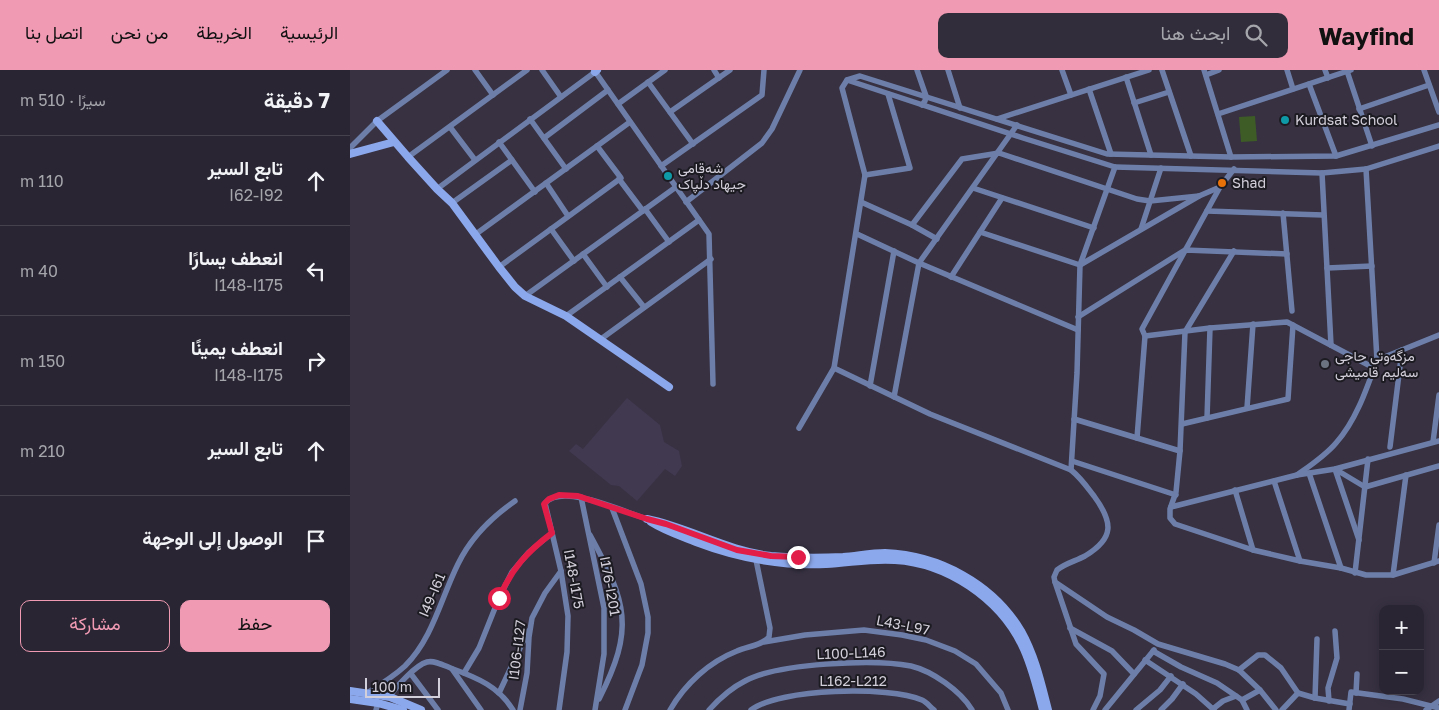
<!DOCTYPE html>
<html lang="ar">
<head>
<meta charset="utf-8">
<style>
  :root { --surface:#292532; --page:#312d3a; --text:#f1f3f6; --muted:#a5a5ac; --line:#45424d; --accent:#f09ab4 }
  body { margin:0; font-family:"Golos Text",Vazirmatn,sans-serif; background:var(--page); color:var(--text); direction:rtl }
  .controls { position:absolute; right:15px; bottom:15px; display:grid; overflow:hidden; border-radius:10px; box-shadow:0 2px 12px #0003 }
  .controls button { width:45px; height:45px; display:grid; place-items:center; padding:0; border:0; border-bottom:1px solid var(--line); background:var(--surface); color:var(--text); font:25px sans-serif }
  .scale { position:absolute; left:15px; bottom:12px; width:75px; box-sizing:border-box; padding-left:5px; border:2px solid #d3cfda; border-top:0; font-size:14px; line-height:18px; white-space:nowrap; color:#d3cfda; -webkit-text-stroke:4px #1d1b22; paint-order:stroke }
  .stop { position:absolute; width:15px; height:15px; margin:-11px; border:4px solid #e11d48; border-radius:50%; background:#fff }
  .stop.end { background:#e11d48; border-color:#fff; box-shadow:0 1px 5px #0008 }
  .list { margin:0; padding:0; list-style:none }
  h2 { display:flex; justify-content:space-between; align-items:center; height:65px; margin:0; padding:0 20px; font-size:21px }
  h2 small { font-size:16px; font-weight:400; color:var(--muted) }
  .list li { display:grid; grid-template-columns:32px 1fr auto; gap:15px; align-items:center; box-sizing:border-box; height:90px; padding:0 20px; border-top:1px solid var(--line) }
  .list b { display:block; font-size:19px; white-space:nowrap }
  .list p { margin:0; font-size:16px; white-space:nowrap; color:var(--muted) }
  .list em { font-size:16px; font-style:normal; color:var(--muted) }
  .actions { display:flex; gap:10px; padding:15px 20px }
  .actions a { flex:1; padding:11px 0; border:1px solid var(--accent); border-radius:10px; text-align:center; font-size:18px; color:var(--accent) }
  .actions .main { background:var(--accent); color:#111 }
  .icon { flex:none; width:28px; height:28px; fill:none; stroke:currentColor; stroke-width:2; stroke-linecap:round; stroke-linejoin:round }
  .map { position:relative; flex:none; width:1089px; height:640px; overflow:hidden; direction:ltr }
  header { display:flex; align-items:center; gap:30px; box-sizing:border-box; height:70px; padding:0 25px; background:var(--accent); color:#111 }
  header strong { font-size:24px }
  nav { display:flex; gap:28px; margin-inline-start:auto; font-size:18px }
  .search { width:350px; height:45px; background:var(--page); display:flex; align-items:center; gap:12px; box-sizing:border-box; padding:0 18px; border-radius:10px; color:var(--muted); font-size:19px }
  main { display:flex }
  aside { flex:1; background:var(--surface) }
  .map>svg:first-child { display:block }
</style>
</head>
<body>
<header>
<strong>Wayfind</strong>
<div class="search"><svg class="icon" aria-label="search" viewBox="0 0 24 24"><circle cx="10" cy="10" r="6"/><path d="M15 15l6 6"/></svg>ابحث هنا</div>
<nav><a>الرئيسية</a><a>الخريطة</a><a>من نحن</a><a>اتصل بنا</a></nav>
</header>
<main>
<div class="map">
<svg width="1089" height="640" viewBox="0 0 1089 640">
  <rect width="100%" height="100%" fill="#373142"/>
  <path fill="#413950" d="M277,328L310,355L314,372L329,381L332,396L325,406L315,399L287,431L269,416L261,415L219,381L226,374L233,379Z"/>
  <path fill="#3d5c26" d="M905,46L907,71L891,72L889,47Z"/>
  <g fill="none" stroke-linecap="round" stroke-linejoin="round">
    <g stroke="#6d7fa9" stroke-width="5.5">
      <path d="M125,0L143,25"/>
      <path d="M192,0L211,27"/>
      <path d="M244,0L359,164L363,314"/>
      <path d="M364,0L369,8"/>
      <path d="M567,0L576,26L575,31L572,35"/>
      <path d="M598,0L610,38"/>
      <path d="M712,0L721,25"/>
      <path d="M812,0L841,86"/>
      <path d="M854,0L881,87"/>
      <path d="M937,0L943,19"/>
      <path d="M975,0L978,8"/>
      <path d="M1074,0L1089,42"/>
      <path d="M997,1L1022,76"/>
      <path d="M856,5L869,0"/>
      <path d="M776,7L801,85"/>
      <path d="M497,10L673,68L765,97L972,103L1016,99L1089,76"/>
      <path d="M298,12L343,74"/>
      <path d="M959,14L986,86"/>
      <path d="M739,19L761,84"/>
      <path d="M784,33L819,22"/>
      <path d="M268,34L315,0"/>
      <path d="M1009,39L1079,15"/>
      <path d="M320,42L380,0"/>
      <path d="M868,44L1001,0"/>
      <path d="M180,49L216,99"/>
      <path d="M647,49L799,0"/>
      <path d="M100,57L125,90"/>
      <path d="M194,68L258,20"/>
      <path d="M149,72L185,122"/>
      <path d="M0,78L27,51L97,0"/>
      <path d="M58,87L177,0"/>
      <path d="M311,96L412,25L414,0"/>
      <path d="M884,99L870,117L792,259L795,266L860,258L937,252L1024,298"/>
      <path d="M972,103L981,275"/>
      <path d="M515,105L560,98L538,24"/>
      <path d="M269,109L293,141"/>
      <path d="M196,113L218,146"/>
      <path d="M623,118L744,158"/>
      <path d="M87,119L245,2"/>
      <path d="M336,132L412,73L422,59L450,0"/>
      <path d="M511,132L562,155L587,169"/>
      <path d="M102,133L162,90"/>
      <path d="M295,139L319,172"/>
      <path d="M857,141L973,145"/>
      <path d="M933,143L942,241"/>
      <path d="M562,155L612,89L649,83L787,129L800,131L849,126"/>
      <path d="M201,159L224,191"/>
      <path d="M791,159L811,98"/>
      <path d="M630,162L730,195L849,126L870,117"/>
      <path d="M126,164L280,52"/>
      <path d="M507,164L569,193L728,260"/>
      <path d="M884,181L835,262L830,381L826,422L820,439V448L825,454L903,480L950,491L991,498L1016,505H1043L1089,491"/>
      <path d="M233,184L257,217"/>
      <path d="M149,197L271,108L247,76"/>
      <path d="M977,198L1022,196"/>
      <path d="M270,207L294,237"/>
      <path d="M601,207L652,128"/>
      <path d="M175,226L326,117"/>
      <path d="M216,246L349,150"/>
      <path d="M728,247L835,180L937,184"/>
      <path d="M251,269L361,189"/>
      <path d="M1027,290L1089,265"/>
      <path d="M484,298L580,344L721,400C731,408 737,417 744,426C763,452 765,468 735,486C726,491 716,493 707,500L704,507L705,512L757,547L784,560L808,574L875,594L889,600L910,620L926,640"/>
      <path d="M520,316L544,181"/>
      <path d="M544,327L569,193L667,55"/>
      <path d="M897,338L903,254"/>
      <path d="M857,348L860,258"/>
      <path d="M724,349L830,381"/>
      <path d="M832,354L938,329L943,255"/>
      <path d="M449,358L484,298L515,105L492,18L497,10L510,6L757,84L881,87L986,86L1089,55"/>
      <path d="M787,368L795,266"/>
      <path d="M1083,372L1089,325"/>
      <path d="M1040,377L1052,280"/>
      <path d="M722,391L826,425"/>
      <path d="M721,400L727,303L730,195L765,97"/>
      <path d="M959,403L991,498"/>
      <path d="M947,405C961,395 975,386 986,373C1006,351 1017,318 1027,290L1016,99"/>
      <path d="M924,411L950,491"/>
      <path d="M885,420L903,480"/>
      <path d="M231,427L254,538V584L245,640"/>
      <path d="M821,437L947,405L985,399L1089,371"/>
      <path d="M262,438L291,514L298,547V563L292,595L275,640"/>
      <path d="M240,465C277,533 285,558 249,629"/>
      <path d="M1009,470L985,399L1015,417L1089,396"/>
      <path d="M1084,493L1089,455"/>
      <path d="M1005,503L1018,389"/>
      <path d="M1043,505L1056,405"/>
      <path d="M705,512L726,574L754,604L750,626L743,640"/>
      <path d="M720,558L762,581L784,604"/>
      <path d="M414,572L455,565L514,560L552,565L576,570L605,581L626,594L651,623L658,640"/>
      <path d="M803,581L831,597L867,613L892,630L897,640"/>
      <path d="M795,590L846,624L864,640"/>
      <path d="M102,599L131,640"/>
      <path d="M889,600L908,585H915L931,598L948,623L965,628L1000,634"/>
      <path d="M114,603L129,578L149,528L162,502L179,482L202,463"/>
      <path d="M61,604L88,640"/>
      <path d="M17,623C30,615 44,606 55,596C83,568 91,528 108,494C120,469 142,447 165,431"/>
      <path d="M149,623L178,561"/>
      <path d="M1006,623L1007,604"/>
      <path d="M40,627C45,617 66,595 77,592C85,590 95,596 103,599C128,608 149,617 163,640"/>
      <path d="M965,628L967,569"/>
      <path d="M892,630L910,620"/>
      <path d="M979,631L978,618L987,588L985,561"/>
      <path d="M863,639L873,631L886,626"/>
      <path d="M26,640L28,633"/>
      <path d="M170,640L177,603L179,567L182,548L195,523L211,501"/>
      <path d="M209,640L217,582L218,546L211,501L195,433C213,413 274,442 297,449"/>
      <path d="M320,640C335,614 359,592 387,581C398,576 411,576 419,567L420,558L406,490"/>
      <path d="M359,640C369,629 381,618 395,611C428,593 524,589 561,596C582,601 611,621 622,640"/>
      <path d="M401,640C430,618 539,616 572,630C577,632 580,637 584,640"/>
      <path d="M755,640L804,580"/>
      <path d="M786,640L810,620L821,606"/>
      <path d="M811,640L822,629L833,614"/>
      <path d="M932,640L948,623"/>
      <path d="M999,640L1001,622L1053,629L1089,638"/>
      <path d="M1076,640L1089,631"/>
    </g>
    <g stroke="#8ca8ec" stroke-width="8">
      <path d="M245,2L247,0"/>
      <path d="M27,51L58,87L87,119L102,133L149,197L165,217L175,226L216,246L319,317"/>
      <path d="M0,84L44,72"/>
      <path d="M297,449C340,458 377,481 421,486C445,488 469,488 493,487C507,486 521,483 535,483C589,485 643,514 671,561C685,586 691,613 698,640"/>
      <path d="M301,452C315,461 331,466 346,472C388,488 431,496 476,494C499,493 522,488 545,490C597,493 649,528 672,575C682,595 687,618 693,640"/>
      <path d="M0,621L40,627L71,640"/>
      <path d="M0,629L28,633L53,640"/>
    </g>
  </g>
  <g fill="none" stroke-linecap="round" stroke-linejoin="round">
    <path stroke="#e11d48" stroke-width="6" d="M149,528C162,498 177,482 202,463L194,434L199,429L209,425L228,426L297,449L316,454L387,480L421,486L448,487"/>
  </g>
  <g fill="#0f9aa8" stroke="#1d1b22" stroke-width="2">
    <circle cx="935" cy="50" r="5"/>
    <circle cx="318" cy="106" r="5"/>
  </g>
  <circle fill="#e8710a" stroke="#1d1b22" stroke-width="2" cx="872" cy="113" r="5"/>
  <circle fill="#6b7280" stroke="#1d1b22" stroke-width="2" cx="975" cy="294" r="5"/>
  <g text-anchor="middle" stroke-width="4" stroke-linejoin="round" paint-order="stroke">
    <g font-size="14" fill="#d3cfda" stroke="#1d1b22" text-anchor="start">
      <text x="945" y="55">Kurdsat School</text>
      <text x="328" y="103">شەقامی<tspan x="328" dy="16">جیهاد دڵپاک</tspan></text>
      <text x="882" y="118">Shad</text>
      <text x="985" y="291">مزگەوتی حاجی<tspan x="985" dy="16">سەلیم قامیشی</tspan></text>
    </g>
    <g font-size="14" fill="#d3cfda" stroke="#1d1b22">
      <text transform="translate(224 509) rotate(80)" y="5">I148-I175</text>
      <text transform="translate(260 516) rotate(80)" y="5">I176-I201</text>
      <text transform="translate(82 525) rotate(-67)" y="5">I49-I61</text>
      <text transform="translate(553 555) rotate(11)" y="5">L43-L97</text>
      <text transform="translate(167 580) rotate(-83)" y="5">I106-I127</text>
      <text transform="translate(501 583) rotate(-2)" y="5">L100-L146</text>
      <text x="503" y="616">L162-L212</text>
    </g>
  </g>
</svg>
<div class="controls">
<button>+</button>
<button>−</button>
</div>
<div class="scale">100 m</div>
<div class="stop" style="left:149px;top:528px"></div>
<div class="stop end" style="left:448px;top:487px"></div>
</div>
<aside>
<h2>7 دقيقة<small>سيرًا · 510 m</small></h2>
<ul class="list">
<li><svg class="icon" aria-label="ahead" viewBox="0 0 24 24"><path d="M12 20V5M6 11l6-6 6 6"/></svg><div><b>تابع السير</b><p>I62-I92</p></div><em>110 m</em></li>
<li><svg class="icon" aria-label="left" viewBox="0 0 24 24"><path d="M17 20v-9H6M10 6l-5 5 5 5"/></svg><div><b>انعطف يسارًا</b><p>I148-I175</p></div><em>40 m</em></li>
<li><svg class="icon" aria-label="right" viewBox="0 0 24 24"><path d="M7 20v-9h11M14 6l5 5-5 5"/></svg><div><b>انعطف يمينًا</b><p>I148-I175</p></div><em>150 m</em></li>
<li><svg class="icon" aria-label="ahead" viewBox="0 0 24 24"><path d="M12 20V5M6 11l6-6 6 6"/></svg><div><b>تابع السير</b></div><em>210 m</em></li>
<li><svg class="icon" aria-label="arrive" viewBox="0 0 24 24"><path d="M6 21V4h12l-3 4 3 4H6"/></svg><div><b>الوصول إلى الوجهة</b></div></li>
</ul>
<div class="actions"><a class="main">حفظ</a><a>مشاركة</a></div>
</aside>
</main>
</body>
</html>
